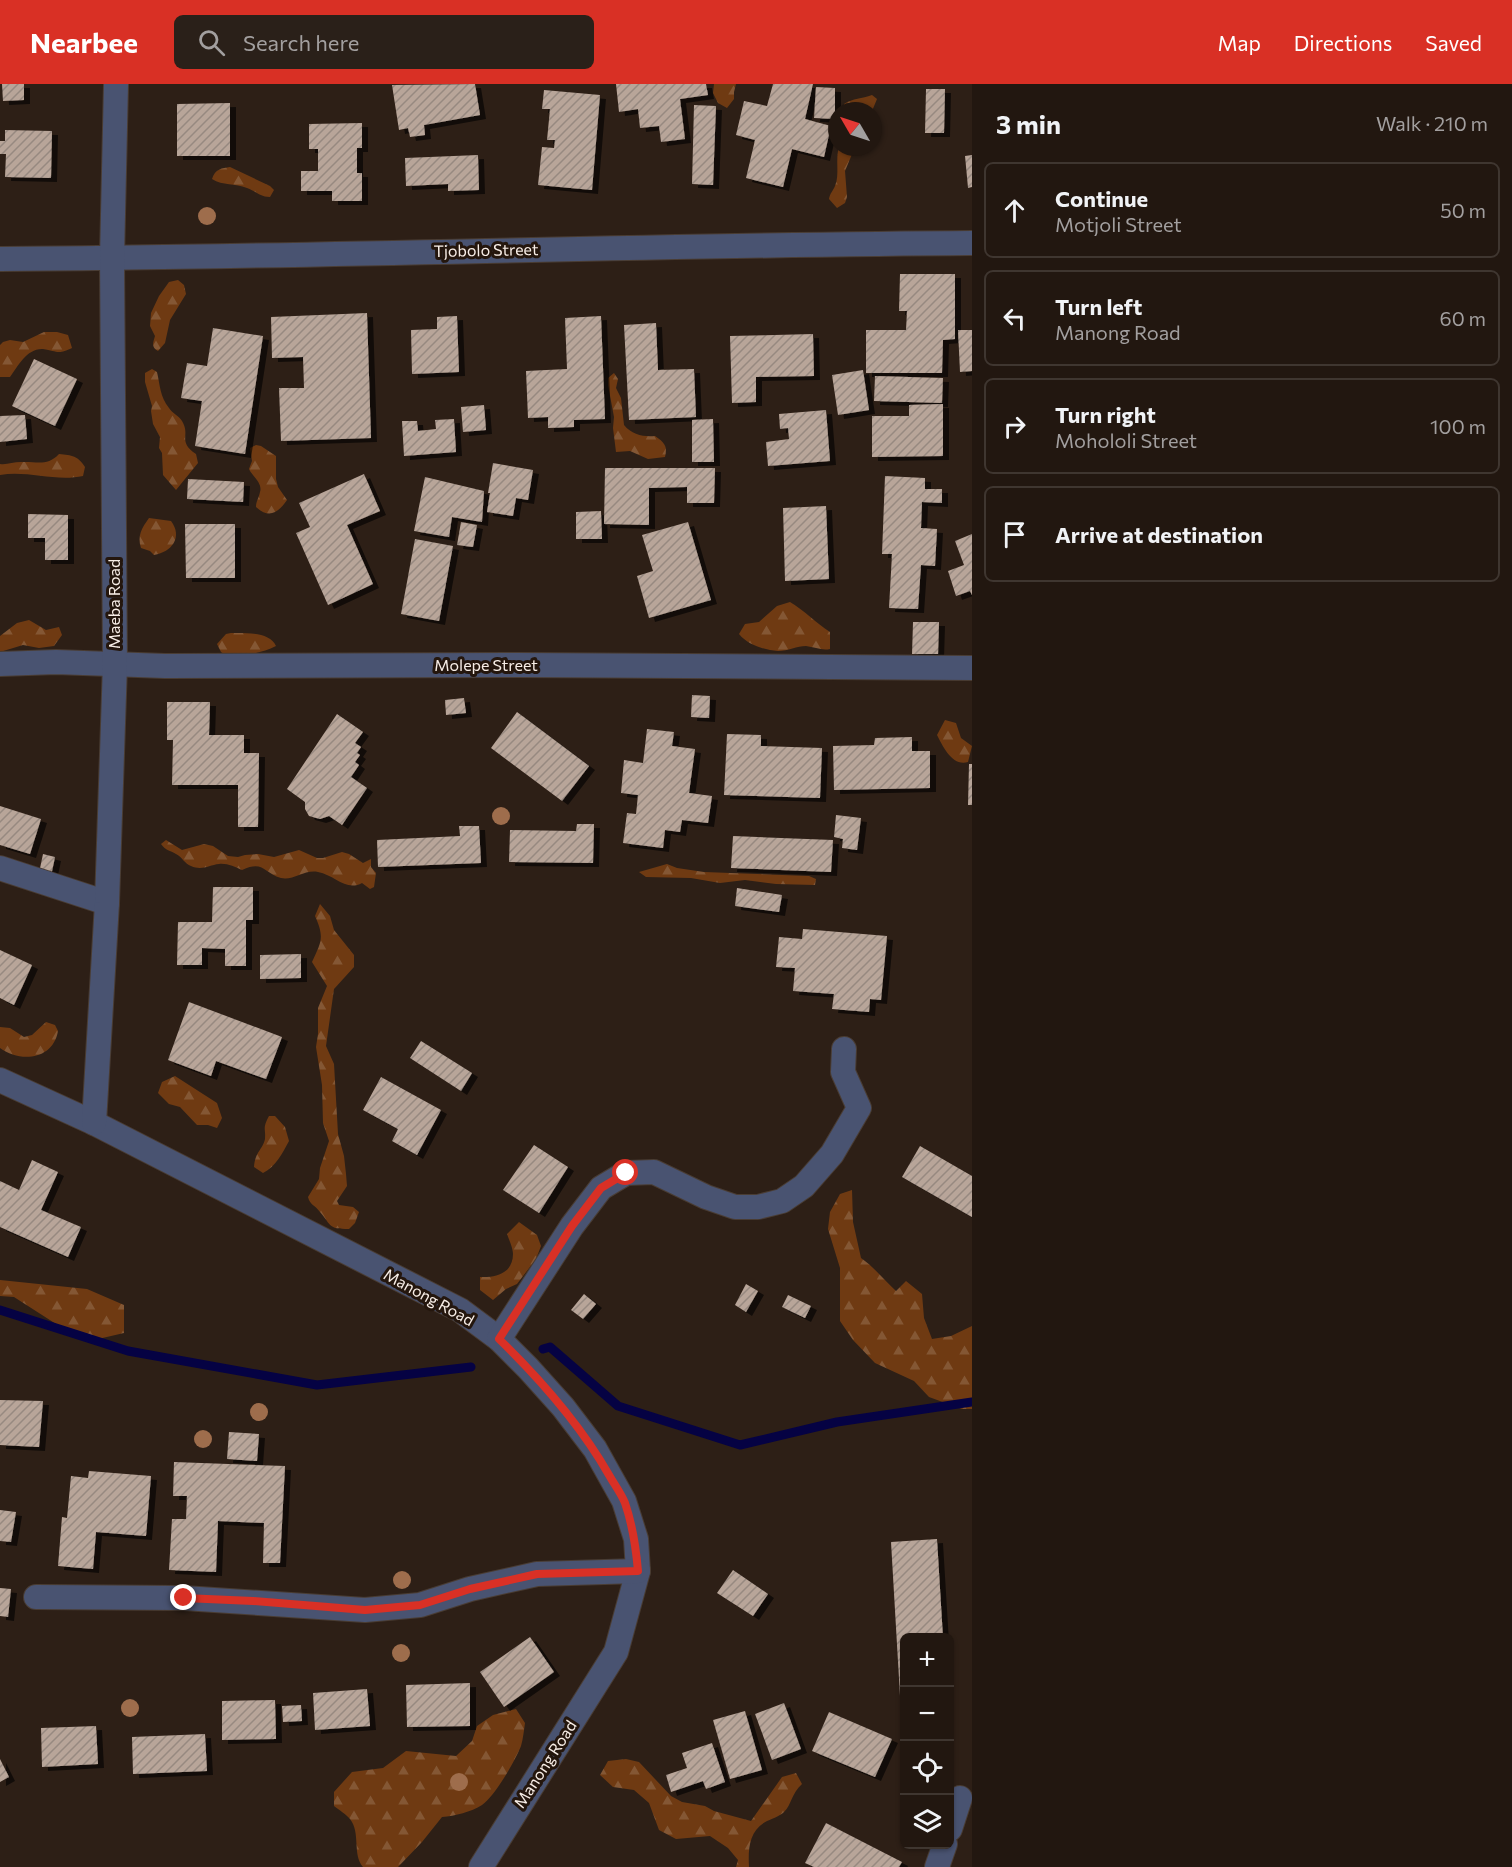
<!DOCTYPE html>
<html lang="en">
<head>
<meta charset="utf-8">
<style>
  :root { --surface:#221710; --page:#2a2019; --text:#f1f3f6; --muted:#a29f9f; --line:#3f3630; --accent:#d93025 }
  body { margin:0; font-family:Commissioner,sans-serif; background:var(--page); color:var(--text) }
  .controls { position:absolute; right:18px; bottom:18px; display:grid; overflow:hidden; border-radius:9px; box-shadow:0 2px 4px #0004 }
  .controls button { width:54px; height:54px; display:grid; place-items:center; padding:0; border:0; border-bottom:2px solid var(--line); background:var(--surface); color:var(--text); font:30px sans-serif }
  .compass { position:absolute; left:828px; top:18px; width:54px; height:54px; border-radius:50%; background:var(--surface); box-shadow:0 2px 4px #0004; rotate:309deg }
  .stop { position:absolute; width:18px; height:18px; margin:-14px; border:4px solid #d93025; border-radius:50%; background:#fff }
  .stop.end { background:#d93025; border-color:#fff; box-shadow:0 2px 6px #0008 }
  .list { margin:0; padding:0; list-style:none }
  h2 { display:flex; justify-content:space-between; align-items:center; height:78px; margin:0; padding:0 24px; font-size:26px }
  h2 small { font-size:20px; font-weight:400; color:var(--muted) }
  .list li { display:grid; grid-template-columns:39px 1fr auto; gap:18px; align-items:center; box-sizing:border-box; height:96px; margin:0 12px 12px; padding:0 12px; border:2px solid var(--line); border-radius:9px }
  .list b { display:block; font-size:22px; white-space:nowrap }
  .list p { margin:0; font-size:20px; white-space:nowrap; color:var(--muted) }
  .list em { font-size:20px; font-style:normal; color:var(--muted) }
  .icon { flex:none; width:33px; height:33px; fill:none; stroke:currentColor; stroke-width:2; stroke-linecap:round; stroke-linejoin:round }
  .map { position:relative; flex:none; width:972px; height:1783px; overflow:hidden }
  header { display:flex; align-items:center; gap:36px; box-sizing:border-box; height:84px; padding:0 30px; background:var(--accent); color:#fff }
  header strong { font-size:28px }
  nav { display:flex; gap:33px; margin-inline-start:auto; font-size:21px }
  .search { width:420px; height:54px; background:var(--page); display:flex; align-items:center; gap:15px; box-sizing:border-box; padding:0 21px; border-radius:9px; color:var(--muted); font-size:22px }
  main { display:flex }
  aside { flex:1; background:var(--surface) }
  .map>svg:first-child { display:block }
</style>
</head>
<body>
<header>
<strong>Nearbee</strong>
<div class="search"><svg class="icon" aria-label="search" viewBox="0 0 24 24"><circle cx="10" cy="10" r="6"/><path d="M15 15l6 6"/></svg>Search here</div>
<nav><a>Map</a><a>Directions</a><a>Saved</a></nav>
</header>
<main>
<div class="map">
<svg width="972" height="1783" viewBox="0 0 972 1783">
  <defs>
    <pattern id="forest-firs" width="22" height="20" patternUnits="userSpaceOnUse" patternTransform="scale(1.5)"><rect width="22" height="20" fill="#6f3a12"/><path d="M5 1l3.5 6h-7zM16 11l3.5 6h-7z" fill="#845734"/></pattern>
    <pattern id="building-hatch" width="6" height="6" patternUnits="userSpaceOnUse" patternTransform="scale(1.5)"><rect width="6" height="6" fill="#b8a599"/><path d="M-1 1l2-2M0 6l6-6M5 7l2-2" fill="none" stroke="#978980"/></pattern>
    <filter id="shadow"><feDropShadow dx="6" dy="4" stdDeviation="0" flood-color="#0009"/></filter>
  </defs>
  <rect width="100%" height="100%" fill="#2d1f16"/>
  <g fill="url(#forest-firs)">
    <path d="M714,0H736L734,8V15L727,24L718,19L713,9Z"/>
    <path d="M872,11L877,15L872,27H844V20C853,14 862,15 872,11Z"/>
    <path d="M839,63H855L845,87L847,113L845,119L837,124L829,115C830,109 833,107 835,102C840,91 835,75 839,63Z"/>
    <path d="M230,83L270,102L274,106L270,113C259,113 256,107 247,104C235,99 223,102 212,95C215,85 222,84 230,83Z"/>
    <path d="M178,196L184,201L186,210L170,236L165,259L158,267C151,263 153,259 155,252L150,242L151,229L159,212L169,198Z"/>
    <path d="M44,248H57L68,251L72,264C58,271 57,267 43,265C27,264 18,282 10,293H0V261L3,258L10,256L23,258Z"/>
    <path d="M152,285L157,288C160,301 160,313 169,324C172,329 179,332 182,337C191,352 177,357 196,370L198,379L176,406L163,391L162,369L159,364L160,353L153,340L151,327L152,322L145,298V289Z"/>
    <path d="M614,289L618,295L616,304L621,314L624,341C632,351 644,353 655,352C664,358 668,362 665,373L648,375L630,367L616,368L613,344L614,333L608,301V294Z"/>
    <path d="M256,361L261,362L276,372V395L278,403L287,416C278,429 269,435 256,423C256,417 259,414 260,408C263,399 252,392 249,385L252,377L250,364Z"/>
    <path d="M59,370C72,371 78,372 85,383L83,392C55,398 27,386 0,391V380C7,381 13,378 21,378C36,377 47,383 59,370Z"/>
    <path d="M149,434L171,437C183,453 172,468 154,471L150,467L141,464C137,451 142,444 149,434Z"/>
    <path d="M790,518C805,527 816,539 830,548V565C822,567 815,563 806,562C797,562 788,567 778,567C764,566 748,561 739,550L745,540L759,538L777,522Z"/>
    <path d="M29,536L46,546L59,543L62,551L54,562L39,564L23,561L0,568V552L17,539Z"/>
    <path d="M231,549C246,549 270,548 276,562C262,570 246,569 232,576L221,568L217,560L226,550Z"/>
    <path d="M945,636L956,639L961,654L972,662L968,678C953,683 943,663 937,651Z"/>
    <path d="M166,756L182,766L204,760L213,762L228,772L238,773L245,771L258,770L274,773L299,766L317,774H323L342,768L349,770L363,779L371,775V783L376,789L374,803L370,805L362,799C346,808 335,791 318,788C305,785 293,797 281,794C263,789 264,776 242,786C235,783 227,779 219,780C209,781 202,787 191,782C185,780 182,773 176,770C170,766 166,767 161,760Z"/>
    <path d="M667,780L677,784L704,788L809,792L816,795L815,801L776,800L745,796L720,799L691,794L646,793L639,788Z"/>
    <path d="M320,820L330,832L334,846L354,871V883L334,905L326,962L334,980L338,1050L344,1072L346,1090L347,1102L337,1117L339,1121L353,1123L359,1128L355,1139L349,1145C328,1145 332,1142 320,1128C315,1121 310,1121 308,1113L319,1095L320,1084L329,1057L323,1039L322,1001L316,963L318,950V924L327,902L312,878C321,858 325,854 315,832Z"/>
    <path d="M46,938L55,941L58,947C53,976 20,979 0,964V943L10,944L24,953L32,951Z"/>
    <path d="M175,992L217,1019L222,1034L217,1044L208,1041H197L180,1023L169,1020L158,1009L162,998Z"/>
    <path d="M269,1032H275L285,1043L289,1057C282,1070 276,1082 263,1089L254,1083C255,1068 263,1065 265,1055C266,1044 262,1045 269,1032Z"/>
    <path d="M852,1106L853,1138L861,1174C874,1183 884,1196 896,1207L906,1197L922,1210L924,1234L932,1255L951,1252L972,1242V1325H962L929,1313L914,1297L875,1279L853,1256L840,1237V1184L828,1145L830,1128L840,1110Z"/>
    <path d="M519,1138L537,1151L541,1162L536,1175L517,1200L506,1205L493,1216L480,1206V1193C496,1194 513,1189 513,1170C513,1164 509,1156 507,1150Z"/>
    <path d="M0,1196L87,1205L124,1221V1249L98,1255L67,1247L14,1213L0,1212Z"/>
    <path d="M516,1625L525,1639C524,1646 523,1655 521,1662C515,1677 495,1712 482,1721C471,1728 455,1732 442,1733L422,1758L398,1783H363C352,1770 361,1749 350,1735C346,1730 339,1726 334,1722V1708L352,1688L383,1684L406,1667L456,1672L472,1657L477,1642L493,1631Z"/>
    <path d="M626,1675L639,1678L671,1712L682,1718L705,1722L714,1727L751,1737L782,1693L796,1689L802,1700C791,1710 792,1720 784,1728C780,1732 772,1735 767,1737C749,1746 748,1765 749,1783H736L738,1776L728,1764L710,1752L676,1755L659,1746L649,1719L634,1706L613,1703L600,1691L608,1677Z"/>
  </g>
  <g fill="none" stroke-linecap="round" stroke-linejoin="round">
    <g stroke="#050243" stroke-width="9">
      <path d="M0,1226L128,1267L317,1301L471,1283"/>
      <path d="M543,1265L550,1263L618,1322L740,1361L837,1338L972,1318"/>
    </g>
  </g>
  <g fill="url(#building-hatch)" filter="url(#shadow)">
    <path d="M2,0H24V16L3,17Z"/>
    <path d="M475,0L480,31L424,41L425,51L410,53L408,44L399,46L392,1Z"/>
    <path d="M616,0H706L708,11L680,15L685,55L661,58L659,42L640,44L638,25L619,28Z"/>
    <path d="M773,0H813L805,35L831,42L824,73L792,65L783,103L746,94L755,56L736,51L744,17L767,22Z"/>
    <path d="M816,3L835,4V35L814,34Z"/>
    <path d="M926,5H945L944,49H925Z"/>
    <path d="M544,6L600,11L592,106L538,101L542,63L554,64L555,56H547L550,25H542Z"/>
    <path d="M230,19V72H177V20Z"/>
    <path d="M694,21L716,22L713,101L692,100Z"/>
    <path d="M362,39V64H357V89H362V117H332V107H301V87H318V65H309V40Z"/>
    <path d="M5,46L52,47L51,94L5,93L6,70H0V57H5Z"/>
    <path d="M478,71L479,106L448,107V100L406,102L405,74Z"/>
    <path d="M972,71V103L968,104L965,72Z"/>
    <path d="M900,190H955V255L943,256L942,289H866V246H906L907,227H899Z"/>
    <path d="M367,229L371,354L281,357L279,304H304L303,273L272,274L271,233Z"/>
    <path d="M457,232L459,288L412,290L411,246L437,245V233Z"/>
    <path d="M601,232L605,335L574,336V343L548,344V333L528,334L526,287L567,285L565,234Z"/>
    <path d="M656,239L658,286L694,285L696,333L629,336L624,241Z"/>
    <path d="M213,244L263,252L245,370L195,362L202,317L181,314L187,279L207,282Z"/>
    <path d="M958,246H972V287L960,288Z"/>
    <path d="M813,250L814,292L756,293V318L732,319L730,252Z"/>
    <path d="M34,275L77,295L55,342L12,322Z"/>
    <path d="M863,286L869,326L838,331L832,291Z"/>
    <path d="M875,292L943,294L942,319L874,317Z"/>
    <path d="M943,320V372L872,373V332H909V321Z"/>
    <path d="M484,321L486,346L463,348L461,323Z"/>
    <path d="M826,326L830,377L768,382L766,358L789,355L788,344L780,345L779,330Z"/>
    <path d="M25,331L27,355L0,358V332Z"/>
    <path d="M454,335L456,368L404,372L402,337H417L418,347L436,345L435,336Z"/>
    <path d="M713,335L714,378H692V336Z"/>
    <path d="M493,379L533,386L528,416L516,414L513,432L487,428L490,409H488Z"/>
    <path d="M605,384H715L714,419H687V403L649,404V441L604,440Z"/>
    <path d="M364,390L380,427L347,441L373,500L328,521L296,449L310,443L299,419Z"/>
    <path d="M885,392L925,394V405H942V419L922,418L921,444L937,445L935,482L921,481L918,525L889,524L892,470H882Z"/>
    <path d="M425,393L484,407L482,438L452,433L449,453L414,447Z"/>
    <path d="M188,395L244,398L243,418L187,415Z"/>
    <path d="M826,422L829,495L785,497L783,424Z"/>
    <path d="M601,427L602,455H576V428Z"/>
    <path d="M28,430L68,431V476H45V454H28Z"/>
    <path d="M461,438L477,441L473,463L457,461Z"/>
    <path d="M688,438L711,516L649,534L637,492L653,487L642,451Z"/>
    <path d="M185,440H235V494H186Z"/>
    <path d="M972,450V511L970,507L956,512L948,487L964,481L955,457Z"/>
    <path d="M415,455L453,462L439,537L401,530Z"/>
    <path d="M913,538H939L938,570H912Z"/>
    <path d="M692,611L710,612L709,634L691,633Z"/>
    <path d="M464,614L466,629L446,631L445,616Z"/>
    <path d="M167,618H210L209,651H244V669H259L258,743H238V701H172L173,656H167Z"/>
    <path d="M517,628L589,682L562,717L491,664Z"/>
    <path d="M337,630L363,648L355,659L361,663L357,669L360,671L355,678L359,681L351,693L367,704L342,741L329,732L320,735L309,732L305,725V718L287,705Z"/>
    <path d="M647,645L674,648L672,662L695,665L689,709L712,712L708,739L682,736L680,748L665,746L663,764L623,759L627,729L636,730L638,711L621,709L624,676L643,679Z"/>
    <path d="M727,650L761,651V662L822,664L820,714L724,711Z"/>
    <path d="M912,653V667H930V704L834,706L833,662L874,661L875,654Z"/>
    <path d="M969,680H972V721H968Z"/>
    <path d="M0,722L41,735L30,770L0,761Z"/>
    <path d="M836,731L861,734L857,766L842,764L843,755L834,753Z"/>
    <path d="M577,740H594L593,779L509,778L510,746L576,747Z"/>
    <path d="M459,742H479L481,779L378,783L377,756L460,752Z"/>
    <path d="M733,752L833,756L831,788L731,784Z"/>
    <path d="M43,770L55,773L51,792L39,789Z"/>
    <path d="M213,803H253V836H246V882H225V865L202,864V881H177L178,838H212Z"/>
    <path d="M737,804L782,811L779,828L735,822Z"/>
    <path d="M803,845L887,852L881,916L870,915L869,928L832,925L834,910L793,907L795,884L776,883L779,853L802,855Z"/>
    <path d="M0,866L32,881L14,921L0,914Z"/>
    <path d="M301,870V894L260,895V871Z"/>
    <path d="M189,918L282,953L266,995L216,977L211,992L168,976Z"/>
    <path d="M421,957L472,989L461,1007L410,974Z"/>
    <path d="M381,993L441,1026L417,1071L392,1057L398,1045L363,1026Z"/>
    <path d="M534,1061L568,1083L539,1129L503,1106Z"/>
    <path d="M920,1062L972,1092V1133L902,1093Z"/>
    <path d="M32,1076L58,1088L41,1126L81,1143L68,1173L0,1143V1097L19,1106Z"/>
    <path d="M746,1200L758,1207L746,1228L735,1221Z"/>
    <path d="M584,1210L596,1220L583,1235L571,1226Z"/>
    <path d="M788,1211L811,1222L805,1234L782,1223Z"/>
    <path d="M0,1316L43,1317L39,1363L0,1361Z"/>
    <path d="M229,1348L259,1350L257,1377L227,1375Z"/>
    <path d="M174,1378L285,1382L280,1479H263L264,1439L218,1437L216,1488L169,1486L172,1435H186L187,1412H173Z"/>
    <path d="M89,1387L151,1392L146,1452L96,1448L93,1485L58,1482L62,1433L67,1434L71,1392L88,1394Z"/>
    <path d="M0,1426L16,1428L11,1458L0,1457Z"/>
    <path d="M937,1455L943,1554H904V1612H900L891,1458Z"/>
    <path d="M733,1486L768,1510L753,1532L717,1509Z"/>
    <path d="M0,1504L11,1505L8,1533L0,1532Z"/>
    <path d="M530,1553L554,1588L504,1623L480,1588Z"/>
    <path d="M470,1599V1642L407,1643L406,1601Z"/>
    <path d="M367,1605L370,1642L315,1646L313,1609Z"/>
    <path d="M275,1616L276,1655L222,1656V1617Z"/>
    <path d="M784,1619L801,1665L772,1676L755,1630Z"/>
    <path d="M301,1621L302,1637L283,1638L282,1622Z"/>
    <path d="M745,1627L762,1686L730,1695L713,1636Z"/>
    <path d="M829,1628L892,1655L875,1693L812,1667Z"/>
    <path d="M96,1642L98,1680L42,1683L41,1644Z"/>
    <path d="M205,1650L207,1687L133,1690L132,1653Z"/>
    <path d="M712,1659L725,1698L706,1705L703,1697L671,1708L666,1691L687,1684L682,1669Z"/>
    <path d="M0,1675L9,1693L0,1698Z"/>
    <path d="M826,1739L902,1778L899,1783H814L805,1779Z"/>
  </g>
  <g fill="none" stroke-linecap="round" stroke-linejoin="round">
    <defs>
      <g id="minor">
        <path d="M0,175C324,173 648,161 972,159"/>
        <path d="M0,580L56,578L165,582L519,581L972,584"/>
        <path d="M0,784L107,819"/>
        <path d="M0,996L94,1039L460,1226L499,1255L528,1284L563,1323L595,1365L624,1417L636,1455L638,1487L616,1568L481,1783"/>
        <path d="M94,1039L107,819L115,580L112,174L116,0"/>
        <path d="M499,1255L572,1142L601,1104L626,1089L654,1088L706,1113L735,1123H758L782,1117L804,1102L832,1070L859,1024L843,988L844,965"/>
        <path d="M36,1513L184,1514L365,1526L420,1521L470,1505L537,1490L638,1487"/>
        <path d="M950,1745L960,1714"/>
        <path d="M937,1783L945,1760"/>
      </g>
    </defs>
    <use href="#minor" stroke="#493c33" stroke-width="26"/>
    <use href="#minor" stroke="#495371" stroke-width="24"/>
  </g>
  <g fill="#9e6d4c">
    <circle cx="207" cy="132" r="9"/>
    <circle cx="501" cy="732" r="9"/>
    <circle cx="259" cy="1328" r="9"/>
    <circle cx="203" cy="1355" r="9"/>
    <circle cx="402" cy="1496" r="9"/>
    <circle cx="401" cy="1569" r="9"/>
    <circle cx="130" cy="1624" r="9"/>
    <circle cx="459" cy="1698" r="9"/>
  </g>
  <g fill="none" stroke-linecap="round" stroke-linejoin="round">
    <path stroke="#d93025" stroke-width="8" d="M184,1514L253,1517L365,1526L420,1521L470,1505L537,1490L638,1487C636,1464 633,1442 625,1419C621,1409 614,1400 609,1391C580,1340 541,1296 499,1255L572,1142L601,1104L626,1089"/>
  </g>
  <g text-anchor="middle" stroke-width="6" stroke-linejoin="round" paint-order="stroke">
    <g font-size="16" fill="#f8eee7" stroke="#24160d">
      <text transform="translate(486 166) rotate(-1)" y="6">Tjobolo Street</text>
      <text transform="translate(114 520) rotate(-90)" y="6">Maeba Road</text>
      <text x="486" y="587">Molepe Street</text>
      <text transform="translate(429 1213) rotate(29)" y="6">Manong Road</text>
      <text transform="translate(545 1680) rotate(-57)" y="6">Manong Road</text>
    </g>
  </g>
</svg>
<div class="controls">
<button>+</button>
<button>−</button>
<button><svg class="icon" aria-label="locate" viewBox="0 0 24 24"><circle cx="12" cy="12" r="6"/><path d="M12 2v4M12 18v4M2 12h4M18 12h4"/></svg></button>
<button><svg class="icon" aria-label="layers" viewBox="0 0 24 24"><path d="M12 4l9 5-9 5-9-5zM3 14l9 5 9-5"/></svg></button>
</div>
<svg class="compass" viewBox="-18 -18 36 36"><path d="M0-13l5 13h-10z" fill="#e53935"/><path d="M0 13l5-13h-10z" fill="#a29f9f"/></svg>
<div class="stop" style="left:626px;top:1089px"></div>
<div class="stop end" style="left:184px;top:1514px"></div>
</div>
<aside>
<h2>3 min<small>Walk · 210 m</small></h2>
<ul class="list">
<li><svg class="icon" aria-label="ahead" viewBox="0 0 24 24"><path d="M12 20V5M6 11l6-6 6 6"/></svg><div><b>Continue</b><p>Motjoli Street</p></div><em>50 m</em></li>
<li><svg class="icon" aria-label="left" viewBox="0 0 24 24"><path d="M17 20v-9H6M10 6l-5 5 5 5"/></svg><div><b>Turn left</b><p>Manong Road</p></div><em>60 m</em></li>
<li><svg class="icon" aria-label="right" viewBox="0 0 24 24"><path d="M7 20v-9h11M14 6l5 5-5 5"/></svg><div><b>Turn right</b><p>Mohololi Street</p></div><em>100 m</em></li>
<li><svg class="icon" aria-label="arrive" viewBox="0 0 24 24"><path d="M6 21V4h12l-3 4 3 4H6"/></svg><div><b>Arrive at destination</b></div></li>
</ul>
</aside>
</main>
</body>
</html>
